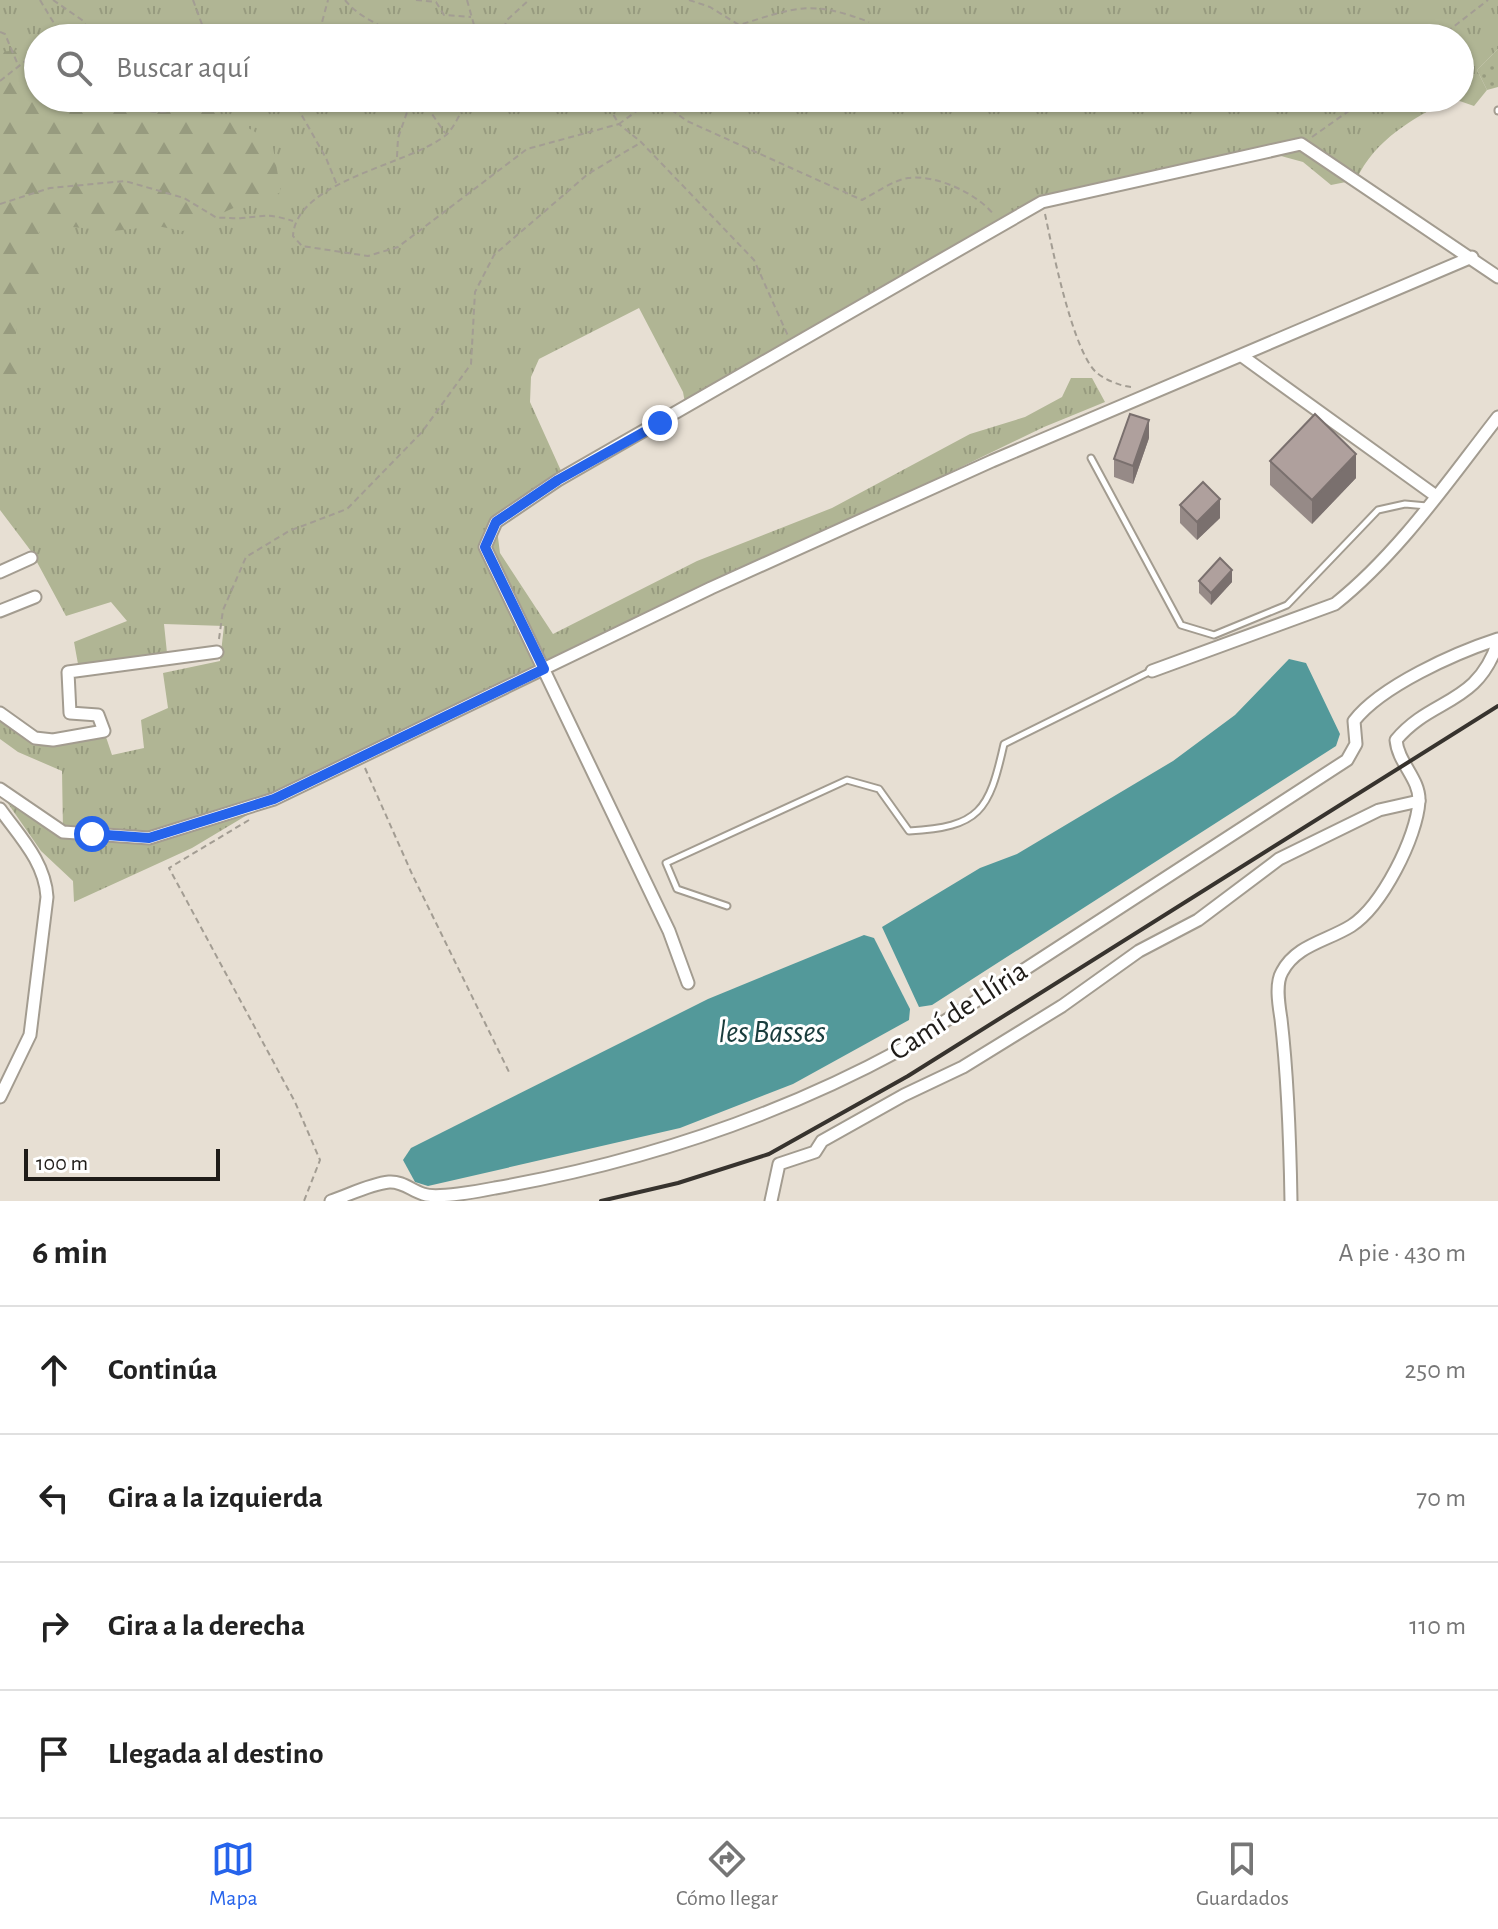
<!DOCTYPE html>
<html lang="es">
<head>
<meta charset="utf-8">
<style>
  :root { --surface:#fff; --page:#f6f6f6; --text:#222; --muted:#767676; --line:#e0e0e0; --accent:#2563eb }
  body { margin:0; font-family:"Alegreya Sans",sans-serif; background:var(--page); color:var(--text) }
  .scale { position:absolute; left:24px; bottom:20px; width:196px; box-sizing:border-box; padding-left:8px; border:4px solid #1f1c18; border-top:0; font-size:22px; line-height:28px; white-space:nowrap; color:#1f1c18; -webkit-text-stroke:6px #fff; paint-order:stroke }
  .stop { position:absolute; width:24px; height:24px; margin:-18px; border:6px solid #2563eb; border-radius:50%; background:#fff }
  .stop.end { background:#2563eb; border-color:#fff; box-shadow:0 2px 8px #0008 }
  .list { margin:0; padding:0; list-style:none }
  h2 { display:flex; justify-content:space-between; align-items:center; height:104px; margin:0; padding:0 32px; font-size:34px }
  h2 small { font-size:26px; font-weight:400; color:var(--muted) }
  .list li { display:grid; grid-template-columns:52px 1fr auto; gap:24px; align-items:center; box-sizing:border-box; height:128px; padding:0 32px; border-top:2px solid var(--line) }
  .list b { display:block; font-size:30px; white-space:nowrap }
  .list em { font-size:26px; font-style:normal; color:var(--muted) }
  .icon { flex:none; width:44px; height:44px; fill:none; stroke:currentColor; stroke-width:2; stroke-linecap:round; stroke-linejoin:round }
  .map { position:relative; flex:none; width:1498px; height:1201px; overflow:hidden }
  .search { position:absolute; background:var(--surface); box-shadow:0 2px 6px #0004; left:24px; right:24px; top:24px; height:88px; display:flex; align-items:center; gap:20px; box-sizing:border-box; padding:0 28px; border-radius:44px; color:var(--muted); font-size:30px }
  .sheet { height:616px; background:var(--surface) }
  nav { display:flex; justify-content:space-around; align-items:center; box-sizing:border-box; height:112px; border-top:2px solid var(--line); background:var(--surface); font-size:22px; color:var(--muted) }
  nav a { display:grid; justify-items:center; gap:4px }
  nav .on { color:var(--accent) }
  .map>svg:first-child { display:block }
</style>
</head>
<body>
<div class="map">
<svg width="1498" height="1201" viewBox="0 0 1498 1201">
  <defs>
    <pattern id="grass-tufts" width="24" height="20" patternUnits="userSpaceOnUse" patternTransform="scale(2)"><rect width="24" height="20" fill="#b0b594"/><path d="M3 7l-1-3M5 7V3M7 7l1-3M15 17l-1-3M17 17v-4M19 17l1-3" fill="none" stroke="#979b7f"/></pattern>
    <pattern id="forest-firs" width="22" height="20" patternUnits="userSpaceOnUse" patternTransform="scale(2)"><rect width="22" height="20" fill="#b0b594"/><path d="M5 1l3.5 6h-7zM16 11l3.5 6h-7z" fill="#979b7f"/></pattern>
    <pattern id="park-dots" width="8" height="8" patternUnits="userSpaceOnUse" patternTransform="scale(2)"><rect width="8" height="8" fill="#b0b594"/><path d="M2 2h.1M6 6h.1" fill="none" stroke="#979b7f" stroke-width="1.8" stroke-linecap="round"/></pattern>
  </defs>
  <rect width="100%" height="100%" fill="#e7dfd3"/>
  <path fill="url(#grass-tufts)" fill-rule="evenodd" d="M0,0H1498V49L1477,70L1487,90L1474,106L1451,98C1412,120 1376,138 1356,180L1331,185L1303,162L1263,151L1042,202L686,408L683,392L639,308L539,359L531,377L530,402L562,473L496,522L500,553L553,634L697,561L832,508L970,434L1025,417L1062,397L1071,378H1092L1105,402L1044,427L274,799L192,848L74,902L73,881L41,851L0,792L63,831L62,771L18,752L0,739V713L35,738L104,731L112,755L144,748L141,720L168,708L163,673L220,661L224,626L164,624L167,653L78,664L74,642L127,621L111,602L66,616L31,551L0,510ZM38,38H1460V98H38Z"/>
  <g fill="url(#forest-firs)">
    <path d="M119,25L174,29L200,38H83Z"/>
    <path d="M38,48V98H229L216,119L243,125L272,142L281,192L263,201L240,205L183,231L157,226L113,231L62,226L39,232L47,244L42,271L21,308L14,343L24,362L17,387L0,392V52Z"/>
  </g>
  <path fill="url(#park-dots)" d="M1498,49V87L1487,90L1477,70Z"/>
  <g fill="#53999a">
    <path d="M1289,659L1306,663L1340,734L1336,746L932,1005L919,1007L882,927L980,868L1017,854L1173,761L1235,715Z"/>
    <path d="M864,935L874,938L910,1009L909,1020L793,1084L680,1128L428,1186L415,1182L403,1160L411,1148L708,999Z"/>
  </g>
  <g fill="none" stroke-linecap="round" stroke-linejoin="round">
    <defs>
      <g id="lane">
        <path d="M1498,110V111"/>
        <path d="M1091,458L1181,625L1214,635L1287,605L1378,510L1405,504L1427,506"/>
        <path d="M727,906L677,889L666,863L847,780L879,789L909,831C980,827 989,811 1004,744L1151,671"/>
      </g>
      <g id="street">
        <path d="M1242,356L1436,496"/>
        <path d="M0,572L31,558"/>
        <path d="M0,611L35,597"/>
        <path d="M1152,671L1335,604C1399,553 1448,481 1498,417"/>
        <path d="M0,713L35,738L53,740L104,731L98,715L70,713L68,672L217,652"/>
        <path d="M0,789L63,832L149,838L274,799L711,588L992,461L1472,257"/>
        <path d="M0,809C20,837 45,862 47,897L30,1035L0,1097"/>
        <path d="M688,983L669,931L485,547L496,522L558,480L1042,202L1301,144L1498,277"/>
        <path d="M331,1201C349,1195 370,1184 389,1182C402,1181 411,1190 423,1194C436,1199 480,1191 495,1188C638,1163 775,1118 902,1049L1347,760L1356,744L1354,721C1381,686 1455,653 1498,639"/>
        <path d="M771,1201L779,1164L815,1152L822,1141L904,1095L963,1067L1062,1006L1139,951L1198,920L1279,859L1379,810L1419,801"/>
        <path d="M1291,1201C1290,1140 1288,1080 1281,1019C1279,1006 1275,984 1282,972C1296,945 1327,941 1351,926C1382,906 1417,837 1419,801C1420,779 1398,763 1396,740C1432,697 1477,706 1498,642"/>
      </g>
    </defs>
    <use href="#lane" stroke="#a39c90" stroke-width="9"/>
    <use href="#street" stroke="#a39c90" stroke-width="15"/>
    <g stroke="#a39d93" stroke-width="2" stroke-dasharray="6 4" stroke-linecap="butt">
      <path d="M40,0L58,30L51,38"/>
      <path d="M53,0L82,20L95,38"/>
      <path d="M193,0L207,38"/>
      <path d="M345,0C362,21 378,20 394,38"/>
      <path d="M416,0L436,2L444,15L471,17"/>
      <path d="M467,0L474,25L503,29L517,38"/>
      <path d="M689,0L710,7L739,25C797,7 811,0 869,22"/>
      <path d="M0,32L5,34L18,65"/>
      <path d="M311,38L321,26L328,0"/>
      <path d="M500,38L507,20L529,0"/>
      <path d="M1439,38L1488,0"/>
      <path d="M0,81L38,51"/>
      <path d="M124,98C142,118 180,115 200,98"/>
      <path d="M292,98L326,158L337,185"/>
      <path d="M421,98L445,133"/>
      <path d="M468,98C462,109 455,127 446,135C410,165 296,180 293,236L302,246L368,256L398,247L527,149L619,124L641,142L754,260L788,336"/>
      <path d="M603,98L619,124L653,99"/>
      <path d="M655,98L687,121L862,200C875,193 894,180 908,178C936,174 978,194 994,215"/>
      <path d="M1312,137L1367,98"/>
      <path d="M397,157L398,138L412,98"/>
      <path d="M0,204L50,188L125,181L184,198L217,218C226,217 234,219 242,218C267,216 267,213 293,221"/>
      <path d="M1045,214C1052,247 1073,353 1097,373C1106,380 1120,386 1131,387"/>
      <path d="M219,639L223,610L246,557L289,531L347,509L422,432L471,364L475,292L494,255L588,174L640,143"/>
      <path d="M365,768L412,874L510,1074"/>
      <path d="M249,820L169,868L295,1102L320,1160L304,1201"/>
    </g>
    <use href="#lane" stroke="#fff" stroke-width="5"/>
    <use href="#street" stroke="#fff" stroke-width="11"/>
    <path stroke="#37332e" stroke-width="4" d="M601,1201L678,1183L769,1154L908,1076L1498,706"/>
  </g>
  <g fill="#968a87">
    <path d="M1149,438L1133,484L1114,477V459Z"/>
    <path d="M1270,461L1356,478L1312,524L1270,485Z"/>
    <path d="M1180,505L1220,518L1197,540L1180,523Z"/>
    <path d="M1199,581L1232,582L1211,605L1199,593Z"/>
  </g>
  <g fill="#7a706e">
    <path d="M1149,420V438L1133,484V466Z"/>
    <path d="M1356,454V478L1312,524V500Z"/>
    <path d="M1220,499V518L1197,540V522Z"/>
    <path d="M1232,570V582L1211,605V593Z"/>
  </g>
  <g fill="#afa09d" stroke="#7a706e" stroke-width="2">
    <path d="M1130,414L1149,420L1133,466L1114,459Z"/>
    <path d="M1315,414L1356,454L1312,500L1270,461Z"/>
    <path d="M1203,482L1220,499L1197,522L1180,505Z"/>
    <path d="M1220,558L1232,570L1211,593L1199,581Z"/>
  </g>
  <g fill="none" stroke-linecap="round" stroke-linejoin="round">
    <path stroke="#2563eb" stroke-width="10" d="M92,834L149,838L274,799L544,669L485,547L496,522L558,480L660,423"/>
  </g>
  <g text-anchor="middle" stroke-width="6" stroke-linejoin="round" paint-order="stroke">
    <g font-size="30" fill="#1f1c18" stroke="#fff">
      <text transform="translate(958 1010) rotate(-33)" y="10">Camí de Llíria</text>
    </g>
    <g font-size="32" font-style="italic" fill="#1a3d3d" stroke="#fff">
      <text x="772" y="1042">les Basses</text>
    </g>
  </g>
</svg>
<div class="scale">100 m</div>
<div class="stop" style="left:92px;top:834px"></div>
<div class="stop end" style="left:660px;top:423px"></div>
<div class="search"><svg class="icon" aria-label="search" viewBox="0 0 24 24"><circle cx="10" cy="10" r="6"/><path d="M15 15l6 6"/></svg>Buscar aquí</div>
</div>
<section class="sheet">
<h2>6 min<small>A pie · 430 m</small></h2>
<ul class="list">
<li><svg class="icon" aria-label="ahead" viewBox="0 0 24 24"><path d="M12 20V5M6 11l6-6 6 6"/></svg><div><b>Continúa</b></div><em>250 m</em></li>
<li><svg class="icon" aria-label="left" viewBox="0 0 24 24"><path d="M17 20v-9H6M10 6l-5 5 5 5"/></svg><div><b>Gira a la izquierda</b></div><em>70 m</em></li>
<li><svg class="icon" aria-label="right" viewBox="0 0 24 24"><path d="M7 20v-9h11M14 6l5 5-5 5"/></svg><div><b>Gira a la derecha</b></div><em>110 m</em></li>
<li><svg class="icon" aria-label="arrive" viewBox="0 0 24 24"><path d="M6 21V4h12l-3 4 3 4H6"/></svg><div><b>Llegada al destino</b></div></li>
</ul>
</section>
<nav>
<a class="on"><svg class="icon" aria-label="map" viewBox="0 0 24 24"><path d="M3 6l6-2 6 2 6-2v14l-6 2-6-2-6 2zM9 4v14M15 6v14"/></svg>Mapa</a>
<a><svg class="icon" aria-label="directions" viewBox="0 0 24 24"><path d="M12 3l9 9-9 9-9-9zM9 14v-3h6M13 9l2 2-2 2"/></svg>Cómo llegar</a>
<a><svg class="icon" aria-label="saved" viewBox="0 0 24 24"><path d="M7 4h10v16l-5-4-5 4z"/></svg>Guardados</a>
</nav>
</body>
</html>
